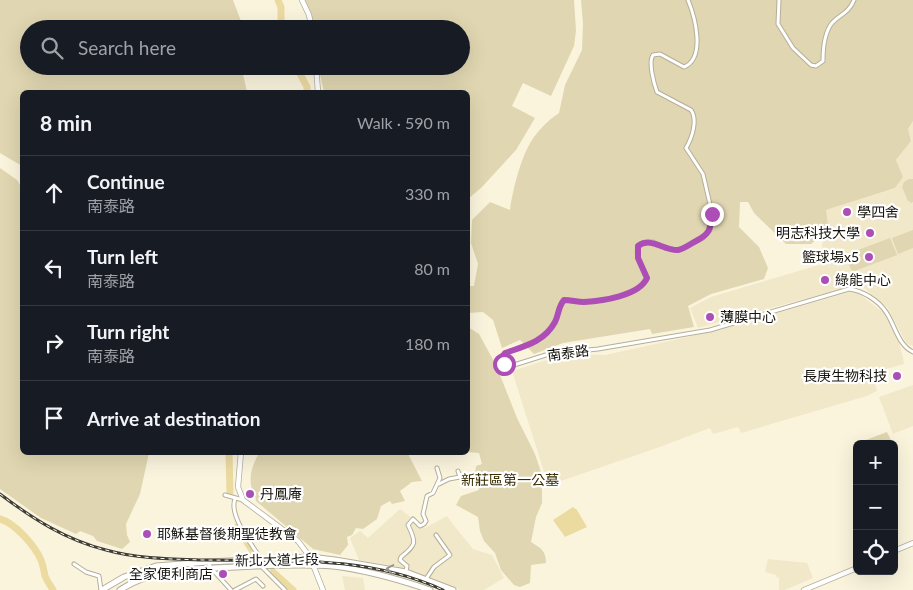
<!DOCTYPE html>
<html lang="en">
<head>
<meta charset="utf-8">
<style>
  :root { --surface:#171b24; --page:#242831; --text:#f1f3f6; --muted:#9ea1a6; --line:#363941 }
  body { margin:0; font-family:Lato,"Noto Sans TC",sans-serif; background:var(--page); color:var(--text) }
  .controls { position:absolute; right:15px; bottom:15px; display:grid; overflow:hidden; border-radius:8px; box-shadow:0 5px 20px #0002 }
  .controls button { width:45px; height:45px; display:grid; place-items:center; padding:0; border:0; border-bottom:1px solid var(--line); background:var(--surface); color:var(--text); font:25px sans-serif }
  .stop { position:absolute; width:15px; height:15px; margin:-11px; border:4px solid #ad4eb7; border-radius:50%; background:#fff }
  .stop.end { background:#ad4eb7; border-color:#fff; box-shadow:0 1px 5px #0008 }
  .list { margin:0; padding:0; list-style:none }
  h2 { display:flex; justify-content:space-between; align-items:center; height:65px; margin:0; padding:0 20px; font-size:21px }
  h2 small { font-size:16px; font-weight:400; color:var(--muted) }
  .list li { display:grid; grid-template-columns:32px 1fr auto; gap:15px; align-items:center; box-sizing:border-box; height:75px; padding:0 20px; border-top:1px solid var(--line) }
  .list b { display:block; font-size:19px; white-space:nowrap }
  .list p { margin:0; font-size:16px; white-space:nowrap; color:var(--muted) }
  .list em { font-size:16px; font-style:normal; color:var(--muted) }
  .icon { flex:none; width:28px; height:28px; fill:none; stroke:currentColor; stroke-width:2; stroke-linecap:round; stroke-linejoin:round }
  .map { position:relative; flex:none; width:913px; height:590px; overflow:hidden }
  .search { position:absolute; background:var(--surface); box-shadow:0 5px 20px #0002; left:20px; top:20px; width:450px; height:55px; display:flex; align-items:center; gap:12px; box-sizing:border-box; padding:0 18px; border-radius:28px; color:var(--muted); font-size:19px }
  .panel { position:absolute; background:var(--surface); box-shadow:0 5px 20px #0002; left:20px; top:90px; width:450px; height:365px; border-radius:8px }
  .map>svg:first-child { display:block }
</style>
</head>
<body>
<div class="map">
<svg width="913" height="590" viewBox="0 0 913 590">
  <rect width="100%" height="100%" fill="#fbf4dd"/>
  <g fill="#f1e8ca">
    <path d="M913,121V346L907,344L905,341L887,307L864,288L856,285L698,328L690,308L711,297L829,262L822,246L824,235L829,230L826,210L895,188L902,177L896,160L911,141L908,129Z"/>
    <path d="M850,292L858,293L884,313L899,342L903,358L904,364L872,373L877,391L867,396L741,433L738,427L713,434L710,428L657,448L555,483L546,478L512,371L566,354L605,355L710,332Z"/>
    <path d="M913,385V426L893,434L879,397Z"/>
    <path d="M400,509L425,528L447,516L455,527L473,549L492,555L504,578L484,590H460L445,583L395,566L359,560L350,538L360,531L368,538Z"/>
    <path d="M768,559L807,563L813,578L785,590H779V577L777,578L776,575L765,572Z"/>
    <path d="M342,576L363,578L365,590H345Z"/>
  </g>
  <g fill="#e0d6b1">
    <path d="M0,0H233L244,29H29V66H247L243,74L247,92H22V166L0,153Z"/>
    <path d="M304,0H574L576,31L574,46L551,96L523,83L512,106L535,118L516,150L482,187L468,199V92H324L318,66H461V29H315Z"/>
    <path d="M581,0H913V121L908,129L911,141L896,160L903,177L895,188L826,210L829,230L811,244H786L754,213L748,202H740L739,227L759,247L768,268L764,279L711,294L688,306L694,327L652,334L650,329L563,343L534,354L520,340L502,348L493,320L483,312L468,313V286H474L478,264L471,243L472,220L490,202L510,210C512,193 520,162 528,147C534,134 547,121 559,113L565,85L582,50L583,24Z"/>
    <path d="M0,168L17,180L22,188V452L149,453L140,494L126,524L127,535L130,542L122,549L97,541L93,536L80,531L76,534L41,518L0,489Z"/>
    <path d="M909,179H913V202L911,203L909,201H908L902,187L904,182Z"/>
    <path d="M913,230V248L898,254L892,238Z"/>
    <path d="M890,238L897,255L852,272L847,260L850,253Z"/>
    <path d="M468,327L479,334L496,365L517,418L535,454L542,475V503L536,517L531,542C541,548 546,551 546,563L531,565L530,583L520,587L514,585L501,570L495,553L484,541L480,531L478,517L456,505L461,496L479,490L475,475L476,466L482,464L479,453L468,452Z"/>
    <path d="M887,432L893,444H871L866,440Z"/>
    <path d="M407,452L422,481L412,482L400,491L405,501L392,504L390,501L381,506L377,519L363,529L356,528L352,535L347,537L348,545L340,555L313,549L256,501C256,496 254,494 252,489C248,476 253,464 259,453Z"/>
  </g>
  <path fill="#ecdba1" d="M573,507L577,510L587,527L565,537L553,520Z"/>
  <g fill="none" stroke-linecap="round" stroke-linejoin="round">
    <g stroke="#ecdba1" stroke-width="7">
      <path d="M278,0L281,7V29"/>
      <path d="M296,66L307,87V92"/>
      <path d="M229,452L230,493"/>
      <path d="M0,519C15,523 35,546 41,560C43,565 44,571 45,576C47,581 50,585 53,590"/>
      <path d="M237,527L254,553"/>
      <path d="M273,572L293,590"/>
    </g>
    <defs>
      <g id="street">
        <path d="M688,0C695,17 706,58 684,67L660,54L653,55C648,62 654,84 657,92L691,110C698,120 692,138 686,148L703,174L712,213L710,230L703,238L679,250L665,248L653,242L642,243L638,246C635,258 642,267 647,278C639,296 602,301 584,302C577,302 571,300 564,300C558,306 559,314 555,322C544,342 525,346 505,353C502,357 501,359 504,364L514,365L549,354L598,349L710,330L849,289C863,291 878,300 886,312C895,325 898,345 913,352"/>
        <path d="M779,0L778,24L793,48L811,65L816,66L823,61C823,49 824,33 832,23C839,15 849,13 854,0"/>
        <path d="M439,484L449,479L460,477L458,471"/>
        <path d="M225,495L243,500"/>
        <path d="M235,499C229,514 249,541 257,553L258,556L256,559"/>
        <path d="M208,562L211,568L231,590"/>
        <path d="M74,564L86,572L99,576L101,590"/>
        <path d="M261,566L285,590"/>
        <path d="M406,571L407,566L400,560L401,557C416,545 417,543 408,525L413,519L420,526L424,524L426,521L423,514L427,496L433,493L440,478L437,468"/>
        <path d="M426,579L434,567L450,555L436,535"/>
        <path d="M235,590L256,579L263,586"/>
      </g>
      <g id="secondary">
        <path d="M302,0L309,15L312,29"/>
        <path d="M316,66L318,92"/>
        <path d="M241,452L238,487L243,500L298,541L310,557L323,590"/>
        <path d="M894,551L913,543"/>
        <path d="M804,590L857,568"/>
      </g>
      <g id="primary">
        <path d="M102,590L124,577L156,566L208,562L310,557L335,560L406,572L453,590"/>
        <path d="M120,590C132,582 148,576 162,573C179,569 198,569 215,568C252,566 297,563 333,566C366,570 398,579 430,590"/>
      </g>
    </defs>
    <use href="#street" stroke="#b5af99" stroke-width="5"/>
    <use href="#secondary" stroke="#b5af99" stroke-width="6"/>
    <use href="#primary" stroke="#b5af99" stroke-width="7"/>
    <use href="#street" stroke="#fff" stroke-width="3"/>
    <use href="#secondary" stroke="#fff" stroke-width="4.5"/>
    <use href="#primary" stroke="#fff" stroke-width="5"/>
    <defs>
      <path id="rail" d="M0,494C33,519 66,540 106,550C138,559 171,559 204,560C286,561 366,555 443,590"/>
    </defs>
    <use href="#rail" stroke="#403d32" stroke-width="3"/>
    <use href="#rail" stroke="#fff" stroke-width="1" stroke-dasharray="4" stroke-linecap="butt"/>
  </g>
  <defs><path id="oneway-chevron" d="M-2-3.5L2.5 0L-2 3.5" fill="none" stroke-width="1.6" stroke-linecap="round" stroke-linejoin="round" transform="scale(1.25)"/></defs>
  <use stroke="#969591" href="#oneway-chevron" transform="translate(390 569) rotate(-170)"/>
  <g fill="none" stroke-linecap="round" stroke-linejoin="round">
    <path stroke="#ad4eb7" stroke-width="6" d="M504,364L502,357L505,353C525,346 544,342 555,322C559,314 558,307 564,300C571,300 577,302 584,302C602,301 639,296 647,278L638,258V246C651,236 664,251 678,250C684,249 690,244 696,241C711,233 710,229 712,214"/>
  </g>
  <g fill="#ad4eb7" stroke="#fff" stroke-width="2">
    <circle cx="847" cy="212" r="5"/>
    <circle cx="870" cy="233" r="5"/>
    <circle cx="869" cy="257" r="5"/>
    <circle cx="825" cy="280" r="5"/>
    <circle cx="710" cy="317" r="5"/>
    <circle cx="897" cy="376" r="5"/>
    <circle cx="250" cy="494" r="5"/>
    <circle cx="147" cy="534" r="5"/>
    <circle cx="223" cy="574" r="5"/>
  </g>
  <g text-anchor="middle" stroke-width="4.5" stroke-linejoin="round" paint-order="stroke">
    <g font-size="14" fill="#15130b" stroke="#fff" text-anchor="start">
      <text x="857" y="217">學四舍</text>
      <text x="860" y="238" text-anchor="end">明志科技大學</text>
      <text x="859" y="262" text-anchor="end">籃球場x5</text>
      <text x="835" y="285">綠能中心</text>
      <text x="720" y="322">薄膜中心</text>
      <text x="887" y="381" text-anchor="end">長庚生物科技</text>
      <text x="260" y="499">丹鳳庵</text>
      <text x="157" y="539">耶穌基督後期聖徒教會</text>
      <text x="213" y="579" text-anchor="end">全家便利商店</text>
    </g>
    <g font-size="14" fill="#15130b" stroke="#fff">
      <text transform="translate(568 353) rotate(-8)" y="5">南泰路</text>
      <text transform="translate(277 560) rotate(-1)" y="5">新北大道七段</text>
    </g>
    <g font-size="14" fill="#382c00" stroke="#fff">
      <text x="510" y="485">新莊區第一公墓</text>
    </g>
  </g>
</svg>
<div class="controls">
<button>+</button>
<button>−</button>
<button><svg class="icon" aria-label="locate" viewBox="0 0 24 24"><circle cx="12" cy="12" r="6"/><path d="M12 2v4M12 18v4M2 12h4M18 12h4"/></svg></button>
</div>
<div class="stop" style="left:504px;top:364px"></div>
<div class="stop end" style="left:712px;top:214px"></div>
<div class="search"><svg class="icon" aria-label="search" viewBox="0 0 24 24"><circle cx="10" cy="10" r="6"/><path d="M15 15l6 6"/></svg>Search here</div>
<section class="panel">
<h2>8 min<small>Walk · 590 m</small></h2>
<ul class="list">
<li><svg class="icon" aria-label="ahead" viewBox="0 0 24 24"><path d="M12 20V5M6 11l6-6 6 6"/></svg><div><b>Continue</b><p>南泰路</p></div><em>330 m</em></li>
<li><svg class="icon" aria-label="left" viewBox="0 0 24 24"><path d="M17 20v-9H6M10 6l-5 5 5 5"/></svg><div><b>Turn left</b><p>南泰路</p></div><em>80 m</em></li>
<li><svg class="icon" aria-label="right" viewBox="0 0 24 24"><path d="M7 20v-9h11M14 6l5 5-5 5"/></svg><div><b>Turn right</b><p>南泰路</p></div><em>180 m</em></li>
<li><svg class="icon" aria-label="arrive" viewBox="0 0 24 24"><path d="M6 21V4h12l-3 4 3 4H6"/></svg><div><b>Arrive at destination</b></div></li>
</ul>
</section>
</div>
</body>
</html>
